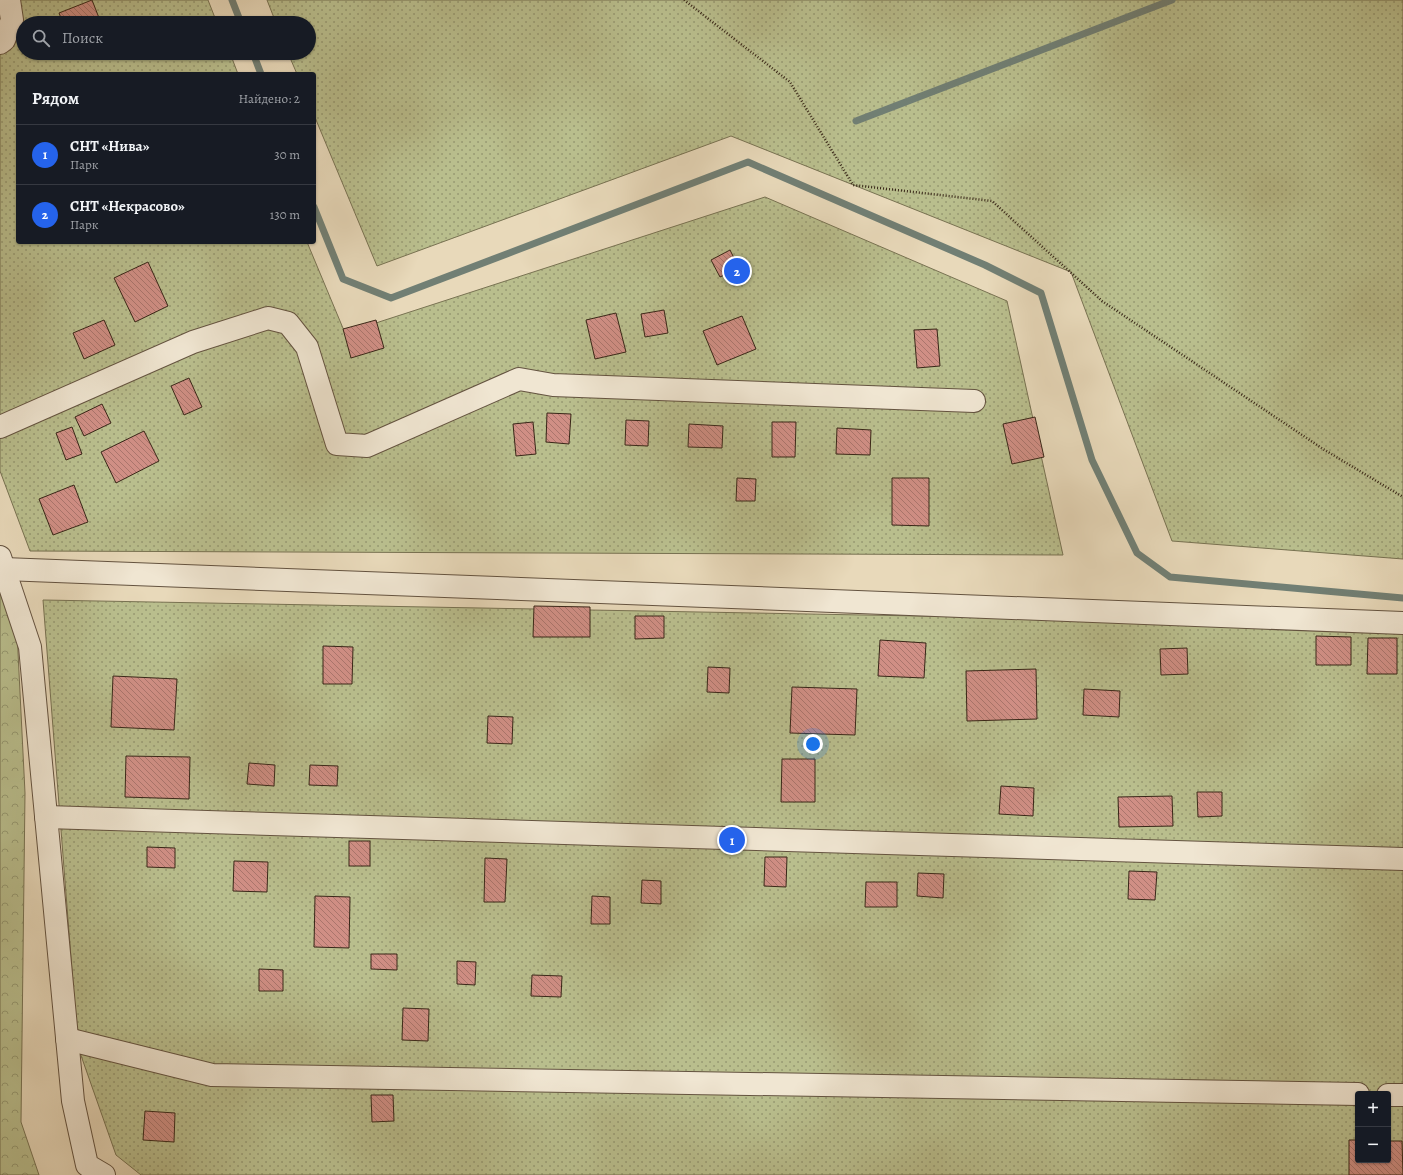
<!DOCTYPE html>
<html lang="ru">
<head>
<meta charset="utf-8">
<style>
  :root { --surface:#171b24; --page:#242831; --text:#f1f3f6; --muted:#9ea1a6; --line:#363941; --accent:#2563eb }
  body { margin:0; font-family:Alegreya,serif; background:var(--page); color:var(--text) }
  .controls { position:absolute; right:12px; bottom:12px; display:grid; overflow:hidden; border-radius:4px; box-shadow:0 1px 3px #0004 }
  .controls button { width:36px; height:36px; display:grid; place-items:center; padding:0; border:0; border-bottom:1px solid var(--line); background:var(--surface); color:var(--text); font:20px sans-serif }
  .you { position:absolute; left:813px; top:744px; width:14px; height:14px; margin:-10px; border:3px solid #fff; border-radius:50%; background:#1a73e8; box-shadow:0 0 0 6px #1a73e833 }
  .badge { display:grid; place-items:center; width:26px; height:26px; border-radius:50%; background:var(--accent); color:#fff; font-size:13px; font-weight:700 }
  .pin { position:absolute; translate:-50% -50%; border:2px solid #fff; box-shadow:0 1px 4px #0006 }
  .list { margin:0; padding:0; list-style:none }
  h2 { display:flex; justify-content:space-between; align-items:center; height:52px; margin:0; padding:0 16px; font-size:17px }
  h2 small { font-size:13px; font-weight:400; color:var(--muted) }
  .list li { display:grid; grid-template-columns:26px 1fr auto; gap:12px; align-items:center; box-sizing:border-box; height:60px; padding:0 16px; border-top:1px solid var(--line) }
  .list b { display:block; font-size:15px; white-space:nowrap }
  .list p { margin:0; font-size:13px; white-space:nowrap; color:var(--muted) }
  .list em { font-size:13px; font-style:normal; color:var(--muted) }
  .icon { flex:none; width:22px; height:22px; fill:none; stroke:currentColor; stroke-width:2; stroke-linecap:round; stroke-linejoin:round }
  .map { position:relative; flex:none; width:1403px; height:1175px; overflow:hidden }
  .search { position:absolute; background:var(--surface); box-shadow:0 1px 3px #0004; left:16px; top:16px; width:300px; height:44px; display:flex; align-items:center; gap:10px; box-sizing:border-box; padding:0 14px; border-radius:22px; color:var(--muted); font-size:15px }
  .panel { position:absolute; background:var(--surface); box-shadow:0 1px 3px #0004; left:16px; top:72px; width:300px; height:172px; border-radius:4px }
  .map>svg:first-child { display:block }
</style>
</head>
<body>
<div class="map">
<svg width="1403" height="1175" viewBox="0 0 1403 1175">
  <defs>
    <pattern id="grass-dots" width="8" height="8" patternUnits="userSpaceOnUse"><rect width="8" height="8" fill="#b9be8d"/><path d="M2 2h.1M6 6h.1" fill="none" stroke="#979a72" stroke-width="1.8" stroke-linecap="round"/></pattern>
    <pattern id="forest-crowns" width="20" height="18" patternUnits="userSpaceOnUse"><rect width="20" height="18" fill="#b9be8d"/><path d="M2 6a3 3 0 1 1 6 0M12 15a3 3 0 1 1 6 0" fill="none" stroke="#979a72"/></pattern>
    <pattern id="building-back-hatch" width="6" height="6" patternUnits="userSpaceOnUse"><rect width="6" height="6" fill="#d08f85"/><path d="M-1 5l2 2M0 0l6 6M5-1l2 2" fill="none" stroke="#aa756c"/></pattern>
  </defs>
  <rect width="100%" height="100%" fill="#e8d9ba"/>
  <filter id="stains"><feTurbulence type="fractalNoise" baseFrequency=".005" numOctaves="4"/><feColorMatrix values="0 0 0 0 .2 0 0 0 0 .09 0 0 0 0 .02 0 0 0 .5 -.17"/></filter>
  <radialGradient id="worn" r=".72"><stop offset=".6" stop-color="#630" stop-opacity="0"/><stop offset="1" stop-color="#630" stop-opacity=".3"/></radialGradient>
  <g fill="url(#grass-dots)" stroke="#787252" fill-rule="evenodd">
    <path d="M0,0H208L217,23H23V53H230L238,74H18V242H307L345,333L765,197L1007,301L1063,555L30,551L0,471Z"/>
    <path d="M267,0H1403V559L1172,541L1071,272L731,136L377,266L314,115V74H297L288,53H309V23H276Z"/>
    <path d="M43,600L1136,620L1403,634V1175H141L116,1155L78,1047ZM1358,1094H1388V1160H1358Z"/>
  </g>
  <path fill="url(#forest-crowns)" stroke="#787252" d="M0,587L17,632L25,793L21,1122L39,1175H0Z"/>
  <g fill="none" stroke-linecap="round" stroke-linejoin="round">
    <g stroke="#717f74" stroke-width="7">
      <path d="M232,0L241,23"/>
      <path d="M253,53L261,74"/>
      <path d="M856,121L1172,0"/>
      <path d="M314,207L343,279L391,298L748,162L985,265L1041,293L1092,460L1137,553L1170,577L1403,598"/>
    </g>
  </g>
  <g fill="url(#building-back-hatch)" stroke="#382617">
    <path d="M92,0L101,23H63L59,13Z"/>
    <path d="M730,250L739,268L720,277L711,260Z"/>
    <path d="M148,262L168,306L135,322L114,278Z"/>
    <path d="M664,310L668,333L645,337L641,314Z"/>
    <path d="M616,313L626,352L595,359L586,320Z"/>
    <path d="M742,316L756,349L717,365L703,331Z"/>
    <path d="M104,320L115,345L84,359L73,333Z"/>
    <path d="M376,320L384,348L351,358L343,329Z"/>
    <path d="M937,329L940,366L917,368L914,330Z"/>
    <path d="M189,378L202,407L184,415L171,386Z"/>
    <path d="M102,404L111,423L84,436L75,417Z"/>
    <path d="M547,413L571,414L569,444L546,442Z"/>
    <path d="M1035,417L1044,457L1012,464L1003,424Z"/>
    <path d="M626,420L649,421L648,446L625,445Z"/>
    <path d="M533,422L536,454L516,456L513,424Z"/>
    <path d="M772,422H796L795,457H772Z"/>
    <path d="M689,424L723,426L722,448L688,447Z"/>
    <path d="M72,427L82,454L66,460L56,433Z"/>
    <path d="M837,428L871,430L870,455L836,454Z"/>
    <path d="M144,431L159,461L116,483L101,452Z"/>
    <path d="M737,478L756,479L755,501H736Z"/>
    <path d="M892,478H929V526L892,525Z"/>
    <path d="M74,485L88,522L53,535L39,499Z"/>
    <path d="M534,606L590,607V637H533Z"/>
    <path d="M635,616H664V638L635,639Z"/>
    <path d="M1316,636L1351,637V665H1316Z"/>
    <path d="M1368,638H1397V674H1367Z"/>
    <path d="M880,640L926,643L924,678L878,676Z"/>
    <path d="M323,646L353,647L352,684H323Z"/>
    <path d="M1187,648L1188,674L1161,675L1160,649Z"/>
    <path d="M708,667L730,668L729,693L707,692Z"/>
    <path d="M1036,669L1037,719L967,721L966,671Z"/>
    <path d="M113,676L177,679L174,730L111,727Z"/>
    <path d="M792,687L857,689L855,735L790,733Z"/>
    <path d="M1084,689L1120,691L1119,717L1083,715Z"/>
    <path d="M488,716L513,717L512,744L487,743Z"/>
    <path d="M126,756L190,757L189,799L125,797Z"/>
    <path d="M782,759H815V802H781Z"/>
    <path d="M249,763L275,765L274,786L247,784Z"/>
    <path d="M310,765L338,766L337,786L309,785Z"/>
    <path d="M1001,786L1034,788L1033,816L999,814Z"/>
    <path d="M1197,792H1222V816L1198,817Z"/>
    <path d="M1172,796L1173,826L1119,827L1118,797Z"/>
    <rect x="349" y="841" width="21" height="25"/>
    <path d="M147,847L175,848V868L147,867Z"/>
    <path d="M765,857H787L786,887L764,886Z"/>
    <path d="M485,858L507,859L505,902H484Z"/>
    <path d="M234,861L268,862L267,892L233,891Z"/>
    <path d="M1129,871L1157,872L1155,900L1128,899Z"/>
    <path d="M918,873L944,874L943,898L917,896Z"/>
    <path d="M642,880L661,881V904L641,903Z"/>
    <path d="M866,882H897V907H865Z"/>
    <path d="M315,896L350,897L349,948L314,947Z"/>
    <path d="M592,896L610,897V924H591Z"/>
    <path d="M371,954H397V970L371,969Z"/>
    <path d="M457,961L476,962L475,985L457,984Z"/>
    <path d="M259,969L283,970V991H259Z"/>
    <path d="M532,975L562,976L561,997L531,996Z"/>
    <path d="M403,1008L429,1009L428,1041L402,1040Z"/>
    <path d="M371,1095H393L394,1121L372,1122Z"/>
    <path d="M145,1111L175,1113L174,1142L143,1140Z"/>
    <path d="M1349,1140H1358V1160H1388V1141H1402L1403,1175H1349Z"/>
  </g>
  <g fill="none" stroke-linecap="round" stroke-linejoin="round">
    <defs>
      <g id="minor">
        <path d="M0,43L4,40L12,20L9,0"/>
        <path d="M0,427L193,342L268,318L288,323L307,347L337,444L367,446L519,379L553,385L974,401"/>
        <path d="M0,557L30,647L73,1101L87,1165L104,1175"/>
        <path d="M4,569L1403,623"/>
        <path d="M46,817L1403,859"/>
        <path d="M67,1039L212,1075L1358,1094"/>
        <path d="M1388,1095H1403"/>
      </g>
    </defs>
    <use href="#minor" stroke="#645340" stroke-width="24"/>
    <path stroke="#382617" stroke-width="2.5" stroke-dasharray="1 2" stroke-linecap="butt" d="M684,0L790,82L853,185L992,201L1102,301L1323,449L1403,497"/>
    <use href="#minor" stroke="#f0e6d2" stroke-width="22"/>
  </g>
  <rect width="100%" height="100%" filter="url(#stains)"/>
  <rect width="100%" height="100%" fill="url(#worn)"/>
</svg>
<div class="controls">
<button>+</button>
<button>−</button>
</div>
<div class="you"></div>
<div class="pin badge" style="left:732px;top:840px">1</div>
<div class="pin badge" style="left:737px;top:271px">2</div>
<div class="search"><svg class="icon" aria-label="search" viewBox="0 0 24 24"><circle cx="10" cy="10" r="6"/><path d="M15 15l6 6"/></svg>Поиск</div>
<section class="panel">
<h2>Рядом<small>Найдено: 2</small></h2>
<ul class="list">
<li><span class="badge">1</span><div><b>СНТ «Нива»</b><p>Парк</p></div><em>30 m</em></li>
<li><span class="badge">2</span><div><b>СНТ «Некрасово»</b><p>Парк</p></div><em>130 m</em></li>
</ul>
</section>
</div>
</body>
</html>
